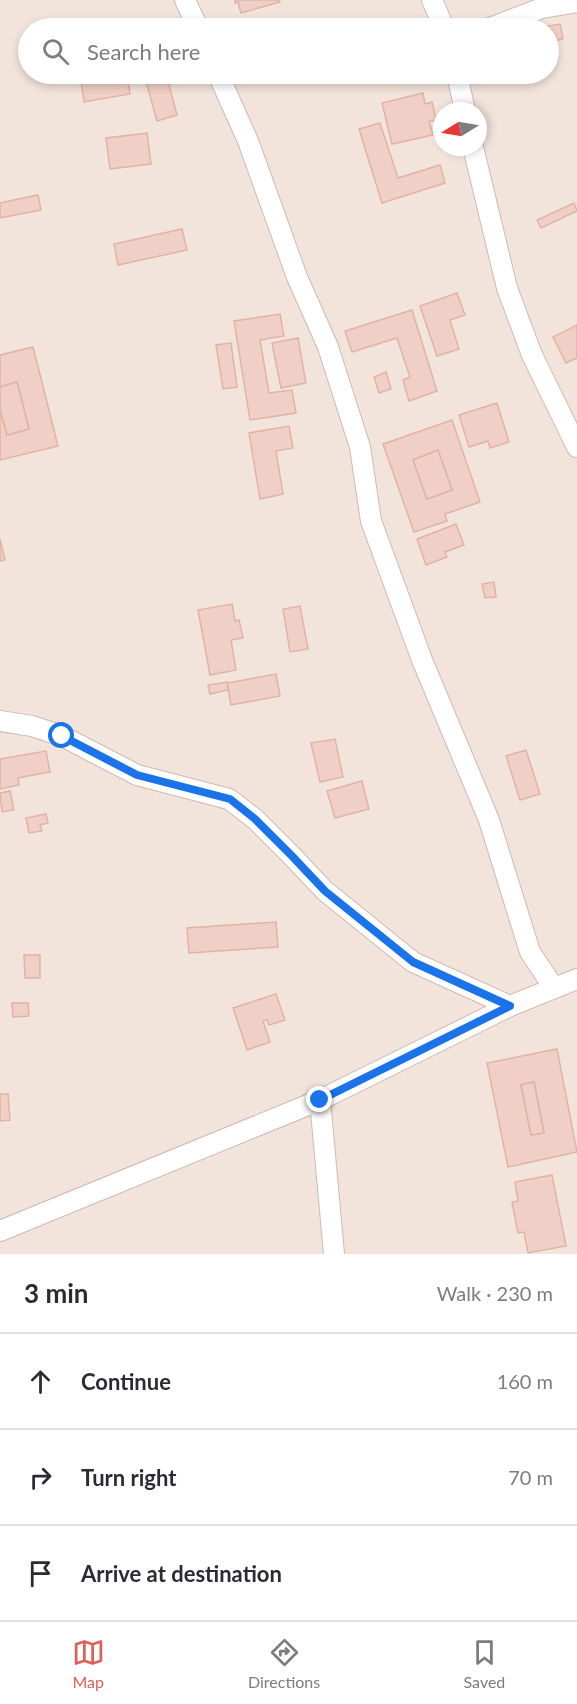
<!DOCTYPE html>
<html lang="en">
<head>
<meta charset="utf-8">
<style>
  :root { --surface:#fff; --page:#f7f7f7; --text:#2b2b33; --muted:#7c7c81; --line:#e1e1e2; --accent:#dd605b }
  body { margin:0; font-family:Lato,sans-serif; background:var(--page); color:var(--text) }
  .compass { position:absolute; left:433px; top:102px; width:54px; height:54px; border-radius:50%; background:var(--surface); box-shadow:0 3px 9px #0003; rotate:259deg }
  .stop { position:absolute; width:18px; height:18px; margin:-14px; border:4px solid #1a73e8; border-radius:50%; background:#fff }
  .stop.end { background:#1a73e8; border-color:#fff; box-shadow:0 2px 6px #0008 }
  .list { margin:0; padding:0; list-style:none }
  h2 { display:flex; justify-content:space-between; align-items:center; height:78px; margin:0; padding:0 24px; font-size:26px }
  h2 small { font-size:20px; font-weight:400; color:var(--muted) }
  .list li { display:grid; grid-template-columns:39px 1fr auto; gap:18px; align-items:center; box-sizing:border-box; height:96px; padding:0 24px; border-top:2px solid var(--line) }
  .list b { display:block; font-size:22px; white-space:nowrap }
  .list em { font-size:20px; font-style:normal; color:var(--muted) }
  .icon { flex:none; width:33px; height:33px; fill:none; stroke:currentColor; stroke-width:2; stroke-linecap:round; stroke-linejoin:round }
  .map { position:relative; flex:none; width:577px; height:1254px; overflow:hidden }
  .search { position:absolute; background:var(--surface); box-shadow:0 3px 9px #0003; left:18px; right:18px; top:18px; height:66px; display:flex; align-items:center; gap:15px; box-sizing:border-box; padding:0 21px; border-radius:33px; color:var(--muted); font-size:22px }
  .sheet { height:366px; background:var(--surface) }
  nav { display:flex; justify-content:space-around; align-items:center; box-sizing:border-box; height:84px; border-top:2px solid var(--line); background:var(--surface); font-size:16px; color:var(--muted) }
  nav a { display:grid; justify-items:center; gap:3px }
  nav .on { color:var(--accent) }
  .map>svg:first-child { display:block }
</style>
</head>
<body>
<div class="map">
<svg width="577" height="1254" viewBox="0 0 577 1254">
  <rect width="100%" height="100%" fill="#fcf3ed"/>
  <path fill="#f3e4db" fill-rule="evenodd" d="M0,0H577V1254H0ZM28,28H548V74H28ZM442,111H478V147H442Z"/>
  <g fill="#f0cfc6" stroke="#e1b3a7" stroke-width="1.5" fill-rule="evenodd">
    <path d="M235,0H279L280,2L241,13L238,2L235,3Z"/>
    <path d="M560,24L563,39L548,42V28H537Z"/>
    <path d="M80,74H127L130,94L84,102Z"/>
    <path d="M144,74H166L177,115L157,121Z"/>
    <path d="M423,93L425,104L432,102L436,120L429,121L433,135L392,144L382,103Z"/>
    <path d="M380,123L398,178L440,165L445,183L382,203L359,129Z"/>
    <path d="M147,133L151,164L110,169L106,138Z"/>
    <path d="M38,195L41,210L0,218V203Z"/>
    <path d="M574,203L577,211L541,228L537,220Z"/>
    <path d="M182,229L187,250L118,265L114,244Z"/>
    <path d="M457,293L465,315L450,320L459,349L437,356L420,306Z"/>
    <path d="M412,310L437,391L409,401L403,380L410,377L397,338L352,352L345,331Z"/>
    <path d="M280,314L284,336L260,340L269,393L292,390L296,413L250,420L234,321Z"/>
    <path d="M577,325V358L566,363L553,337Z"/>
    <path d="M298,338L306,383L281,388L272,343Z"/>
    <path d="M231,343L237,387L223,389L216,345Z"/>
    <path d="M33,347L58,446L0,460V409L7,435L29,429L17,382L0,387V355Z"/>
    <path d="M386,372L391,389L379,393L374,377Z"/>
    <path d="M17,382L29,429L7,435L0,409V387Z"/>
    <path d="M497,403L509,442L490,448L488,441L469,447L459,415Z"/>
    <path d="M452,420L480,502L445,514L447,521L414,532L383,444ZM438,450L452,490L427,499L413,460Z"/>
    <path d="M289,426L293,448L276,451L283,494L260,499L249,433Z"/>
    <path d="M438,450L452,490L427,499L413,460Z"/>
    <path d="M456,524L464,545L445,552L447,557L426,565L417,539Z"/>
    <path d="M0,539L5,560L0,561Z"/>
    <path d="M494,582L496,597L485,598L482,584Z"/>
    <path d="M232,604L235,621L239,620L243,638L231,640L236,670L210,675L198,610Z"/>
    <path d="M300,606L308,649L290,652L283,609Z"/>
    <path d="M276,674L280,696L231,705L227,683Z"/>
    <path d="M227,682L228,690L210,694L208,685Z"/>
    <path d="M335,739L343,777L320,782L311,743Z"/>
    <path d="M526,750L540,794L520,800L506,756Z"/>
    <path d="M46,751L50,772L18,778L19,785L0,789V759Z"/>
    <path d="M362,781L369,809L335,818L327,791Z"/>
    <path d="M10,791L14,810L2,812L0,793Z"/>
    <path d="M46,814L48,823L40,825L42,831L29,833L26,818Z"/>
    <path d="M276,922L278,947L189,953L187,928Z"/>
    <path d="M24,955H40V978H25Z"/>
    <path d="M276,994L285,1020L269,1025L267,1020L263,1021L270,1042L247,1050L233,1008Z"/>
    <path d="M12,1003H28L29,1016L13,1017Z"/>
    <path d="M557,1049L577,1152L508,1167L487,1063ZM534,1082L544,1133L531,1135L521,1085Z"/>
    <path d="M534,1082L544,1133L531,1135L521,1085Z"/>
    <path d="M0,1094H8L10,1120L0,1121Z"/>
    <path d="M552,1175L566,1246L528,1253L524,1232L518,1233L512,1202L518,1201L515,1182Z"/>
  </g>
  <g fill="none" stroke-linecap="round" stroke-linejoin="round">
    <defs>
      <g id="minor">
        <path d="M185,0L198,28"/>
        <path d="M432,0L444,28"/>
        <path d="M490,28L542,8L577,2"/>
        <path d="M218,74L248,141L297,277L328,347L360,447L371,521L422,660L489,820L530,952L554,988"/>
        <path d="M457,74L465,111"/>
        <path d="M473,147L507,288L532,355L577,447"/>
        <path d="M0,721L32,726L62,736L137,775L229,799L255,819L291,855L325,891L413,962L510,1006"/>
        <path d="M320,1100L334,1254"/>
        <path d="M0,1231L320,1100L510,1006L577,979"/>
      </g>
    </defs>
    <use href="#minor" stroke="#ceb9b2" stroke-width="22"/>
    <use href="#minor" stroke="#fff" stroke-width="20"/>
  </g>
  <g fill="none" stroke-linecap="round" stroke-linejoin="round">
    <path stroke="#1a73e8" stroke-width="8" d="M62,736L137,775L230,799L255,819L291,855L325,891L413,962L510,1006L320,1100"/>
  </g>
</svg>
<svg class="compass" viewBox="-18 -18 36 36"><path d="M0-13l5 13h-10z" fill="#e53935"/><path d="M0 13l5-13h-10z" fill="#7c7c81"/></svg>
<div class="stop" style="left:62px;top:736px"></div>
<div class="stop end" style="left:320px;top:1100px"></div>
<div class="search"><svg class="icon" aria-label="search" viewBox="0 0 24 24"><circle cx="10" cy="10" r="6"/><path d="M15 15l6 6"/></svg>Search here</div>
</div>
<section class="sheet">
<h2>3 min<small>Walk · 230 m</small></h2>
<ul class="list">
<li><svg class="icon" aria-label="ahead" viewBox="0 0 24 24"><path d="M12 20V5M6 11l6-6 6 6"/></svg><div><b>Continue</b></div><em>160 m</em></li>
<li><svg class="icon" aria-label="right" viewBox="0 0 24 24"><path d="M7 20v-9h11M14 6l5 5-5 5"/></svg><div><b>Turn right</b></div><em>70 m</em></li>
<li><svg class="icon" aria-label="arrive" viewBox="0 0 24 24"><path d="M6 21V4h12l-3 4 3 4H6"/></svg><div><b>Arrive at destination</b></div></li>
</ul>
</section>
<nav>
<a class="on"><svg class="icon" aria-label="map" viewBox="0 0 24 24"><path d="M3 6l6-2 6 2 6-2v14l-6 2-6-2-6 2zM9 4v14M15 6v14"/></svg>Map</a>
<a><svg class="icon" aria-label="directions" viewBox="0 0 24 24"><path d="M12 3l9 9-9 9-9-9zM9 14v-3h6M13 9l2 2-2 2"/></svg>Directions</a>
<a><svg class="icon" aria-label="saved" viewBox="0 0 24 24"><path d="M7 4h10v16l-5-4-5 4z"/></svg>Saved</a>
</nav>
</body>
</html>
